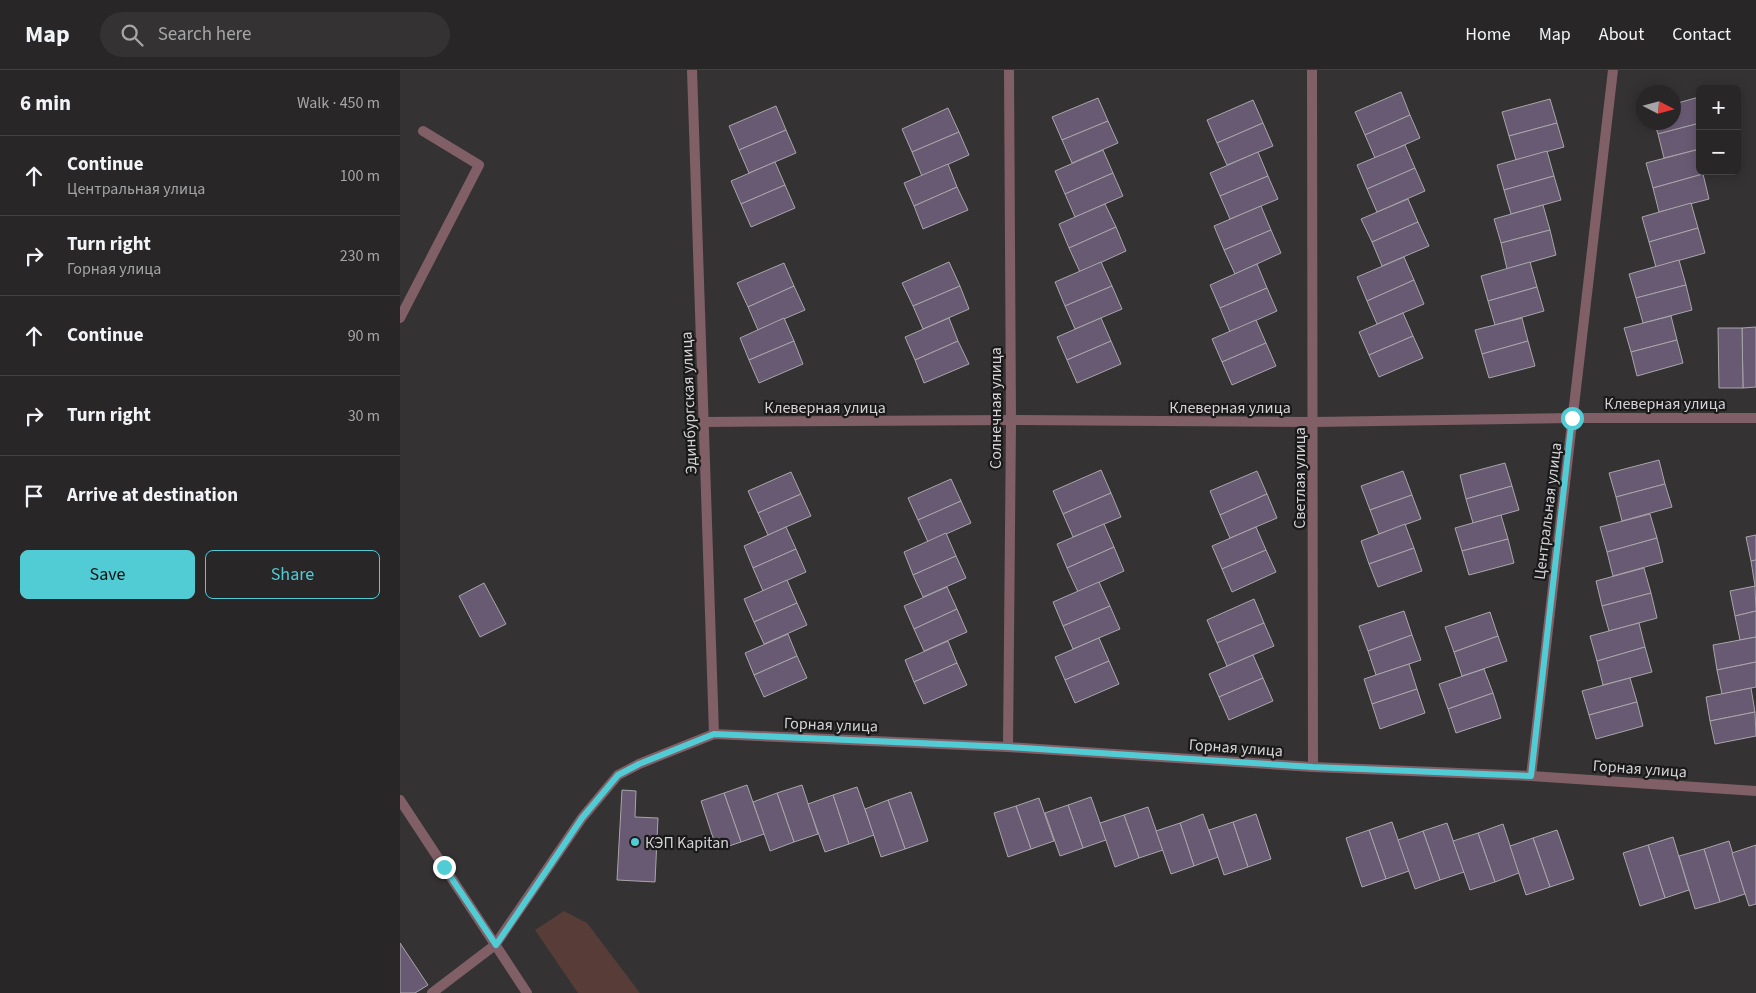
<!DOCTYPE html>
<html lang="en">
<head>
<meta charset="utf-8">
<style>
  :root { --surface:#282627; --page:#343233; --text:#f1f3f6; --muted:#a5a5a7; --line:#444344; --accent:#51ccd5 }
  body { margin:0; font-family:"Source Sans 3",sans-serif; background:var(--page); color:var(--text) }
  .controls { position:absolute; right:15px; top:15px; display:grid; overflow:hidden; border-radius:8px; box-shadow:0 2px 12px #0003 }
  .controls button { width:45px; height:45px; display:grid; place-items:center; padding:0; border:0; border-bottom:1px solid var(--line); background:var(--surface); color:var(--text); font:25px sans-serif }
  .compass { position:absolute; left:1236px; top:15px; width:45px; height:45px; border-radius:50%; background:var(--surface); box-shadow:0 2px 12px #0003; rotate:96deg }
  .stop { position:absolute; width:15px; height:15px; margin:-11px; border:4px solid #51ccd5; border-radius:50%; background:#fff }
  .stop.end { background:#51ccd5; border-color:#fff; box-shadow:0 1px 5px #0008 }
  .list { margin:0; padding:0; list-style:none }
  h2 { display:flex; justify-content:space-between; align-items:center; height:65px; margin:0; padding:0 20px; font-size:21px }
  h2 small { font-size:16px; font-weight:400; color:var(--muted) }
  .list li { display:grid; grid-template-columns:32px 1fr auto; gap:15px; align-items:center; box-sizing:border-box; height:80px; padding:0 20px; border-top:1px solid var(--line) }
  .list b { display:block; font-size:19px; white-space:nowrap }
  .list p { margin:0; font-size:16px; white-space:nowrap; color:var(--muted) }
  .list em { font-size:16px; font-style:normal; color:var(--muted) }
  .actions { display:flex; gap:10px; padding:15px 20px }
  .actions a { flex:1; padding:11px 0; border:1px solid var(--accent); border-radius:8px; text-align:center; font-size:18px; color:var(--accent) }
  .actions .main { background:var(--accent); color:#111 }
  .icon { flex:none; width:28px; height:28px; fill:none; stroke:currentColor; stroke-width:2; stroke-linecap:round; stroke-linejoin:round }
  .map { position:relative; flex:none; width:1356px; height:923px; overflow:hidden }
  header { display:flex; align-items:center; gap:30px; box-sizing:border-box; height:70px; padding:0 25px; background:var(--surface); border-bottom:1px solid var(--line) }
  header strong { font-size:24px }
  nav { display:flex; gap:28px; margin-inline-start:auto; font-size:18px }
  .search { width:350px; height:45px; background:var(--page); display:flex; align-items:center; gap:12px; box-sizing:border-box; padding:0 18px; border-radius:28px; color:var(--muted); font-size:19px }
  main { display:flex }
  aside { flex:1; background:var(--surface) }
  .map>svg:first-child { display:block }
</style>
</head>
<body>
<header>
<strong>Map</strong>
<div class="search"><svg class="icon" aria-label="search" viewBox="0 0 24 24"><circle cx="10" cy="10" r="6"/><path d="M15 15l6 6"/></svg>Search here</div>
<nav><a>Home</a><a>Map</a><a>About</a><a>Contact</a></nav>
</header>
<main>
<aside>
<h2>6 min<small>Walk · 450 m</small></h2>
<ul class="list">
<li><svg class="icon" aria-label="ahead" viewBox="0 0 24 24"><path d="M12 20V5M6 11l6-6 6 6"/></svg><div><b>Continue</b><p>Центральная улица</p></div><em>100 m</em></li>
<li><svg class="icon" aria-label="right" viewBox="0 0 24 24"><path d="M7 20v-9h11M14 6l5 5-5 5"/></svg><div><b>Turn right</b><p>Горная улица</p></div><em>230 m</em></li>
<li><svg class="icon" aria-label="ahead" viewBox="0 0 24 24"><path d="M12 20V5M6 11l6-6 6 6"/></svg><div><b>Continue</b></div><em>90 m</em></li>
<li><svg class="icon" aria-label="right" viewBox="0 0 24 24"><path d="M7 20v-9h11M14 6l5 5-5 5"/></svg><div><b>Turn right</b></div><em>30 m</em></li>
<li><svg class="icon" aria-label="arrive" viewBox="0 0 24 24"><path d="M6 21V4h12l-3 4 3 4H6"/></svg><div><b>Arrive at destination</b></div></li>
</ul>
<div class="actions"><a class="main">Save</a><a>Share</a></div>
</aside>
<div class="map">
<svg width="1356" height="923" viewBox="0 0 1356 923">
  <rect width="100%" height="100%" fill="#353234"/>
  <path fill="#573c37" d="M164,841L187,853L240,923H178L135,860Z"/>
  <g fill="#685a73" stroke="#a8a6a9">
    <path d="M1001,22L1010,45L965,65L955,42Z"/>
    <path d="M1299,27L1300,53L1258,64L1254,52H1274V34Z"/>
    <path d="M698,28L708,51L662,70L652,47Z"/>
    <path d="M1150,29L1157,53L1109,66L1102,42Z"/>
    <path d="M853,30L863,53L817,73L807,50Z"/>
    <path d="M376,36L386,60L339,80L329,56Z"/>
    <path d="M548,38L559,62L512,82L502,59Z"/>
    <path d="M1010,45L1020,68L975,88L965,65Z"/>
    <path d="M708,51L718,73L672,93L662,70Z"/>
    <path d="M863,53L873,76L827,95L817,73Z"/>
    <path d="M1157,53L1164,77L1116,90L1109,66Z"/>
    <path d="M1300,53V79L1264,88L1258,64Z"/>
    <path d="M386,60L396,83L349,103L339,80Z"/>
    <path d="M559,62L569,85L522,106L512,82Z"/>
    <path d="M1005,75L1015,98L967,119L957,95Z"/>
    <path d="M703,80L713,103L665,124L655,101Z"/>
    <path d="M1296,80L1300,93V101H1302L1303,104L1253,118L1246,93Z"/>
    <path d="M1147,81L1154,106L1104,120L1097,95Z"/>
    <path d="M858,82L868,106L820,126L810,103Z"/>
    <path d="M375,92L385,115L341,134L331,111Z"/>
    <path d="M548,94L557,117L514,136L504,113Z"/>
    <path d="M1015,98L1025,121L977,142L967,119Z"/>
    <path d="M713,103L723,126L675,147L665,124Z"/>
    <path d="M1303,104L1309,129L1259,142L1253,118Z"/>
    <path d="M868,106L878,129L830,149L820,126Z"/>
    <path d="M1154,106L1161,130L1111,144L1104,120Z"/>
    <path d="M385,115L395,138L351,157L341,134Z"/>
    <path d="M557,117L568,140L523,159L514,136Z"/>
    <path d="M1008,129L1018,152L972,172L961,149Z"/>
    <path d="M1291,133L1298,158L1249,172L1242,147Z"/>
    <path d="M705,134L716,157L669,178L659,154Z"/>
    <path d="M1143,135L1150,160L1101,173L1094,149Z"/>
    <path d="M861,136L871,160L824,180L814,156Z"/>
    <path d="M1018,152L1029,176L982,196L972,172Z"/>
    <path d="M716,157L726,181L680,202L669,178Z"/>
    <path d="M1298,158L1305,183L1256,197L1249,172Z"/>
    <path d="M871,160L881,183L835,204L824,180Z"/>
    <path d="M1150,160L1156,185L1107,199L1101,173Z"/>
    <path d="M1004,187L1014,210L967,231L957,207Z"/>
    <path d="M1279,190L1286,215L1236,228L1229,204Z"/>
    <path d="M549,192L560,216L513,236L502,213Z"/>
    <path d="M701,192L712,216L665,236L655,212Z"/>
    <path d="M1130,192L1137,217L1088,231L1081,206Z"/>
    <path d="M384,193L394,216L348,237L337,213Z"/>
    <path d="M857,194L867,218L820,238L810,215Z"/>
    <path d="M1014,210L1024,234L977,254L967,231Z"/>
    <path d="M1286,215L1292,240L1243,253L1236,228Z"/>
    <path d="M394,216L405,240L358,260L348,237Z"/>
    <path d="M560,216L569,239L523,259L513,236Z"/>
    <path d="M712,216L722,239L675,259L665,236Z"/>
    <path d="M1137,217L1144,241L1095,255L1088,231Z"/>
    <path d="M867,218L877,241L830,262L820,238Z"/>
    <path d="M1003,243L1013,266L969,285L959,262Z"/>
    <path d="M1271,246L1277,270L1231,282L1224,258Z"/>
    <path d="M384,248L394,271L349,290L340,268Z"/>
    <path d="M549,248L558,271L515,290L505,267Z"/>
    <path d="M701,248L711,271L667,290L657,267Z"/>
    <path d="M1122,248L1128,271L1082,284L1075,260Z"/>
    <path d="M856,250L866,273L822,292L812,269Z"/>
    <path d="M1356,257V317L1343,318L1342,258Z"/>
    <path d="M1318,258H1342L1343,318H1319Z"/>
    <path d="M1013,266L1023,288L979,307L969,285Z"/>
    <path d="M1277,270L1283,293L1237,306L1231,282Z"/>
    <path d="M394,271L403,294L359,313L349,290Z"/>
    <path d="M558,271L569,294L524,313L515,290Z"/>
    <path d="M711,271L721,294L677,313L667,290Z"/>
    <path d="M1128,271L1135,296L1089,308L1082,284Z"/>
    <path d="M866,273L876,296L832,315L822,292Z"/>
    <path d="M1259,390L1265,414L1216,427L1209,403Z"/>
    <path d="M1105,393L1112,416L1066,429L1060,405Z"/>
    <path d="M701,400L711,423L663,444L653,421Z"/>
    <path d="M857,401L867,424L820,445L810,421Z"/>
    <path d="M1003,401L1012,425L970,440L961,416Z"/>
    <path d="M391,402L401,424L358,443L348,421Z"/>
    <path d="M551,409L561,431L518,450L508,428Z"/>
    <path d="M1265,414L1272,437L1222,451L1216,427Z"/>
    <path d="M1112,416L1119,440L1073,453L1066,429Z"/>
    <path d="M711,423L721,447L673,467L663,444Z"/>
    <path d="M401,424L411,446L368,465L358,443Z"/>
    <path d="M867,424L877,448L830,468L820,445Z"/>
    <path d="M1012,425L1021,449L979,464L970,440Z"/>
    <path d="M561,431L571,453L528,472L518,450Z"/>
    <path d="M1250,444L1257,468L1207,482L1200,457Z"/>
    <path d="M1101,445L1108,469L1062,481L1055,458Z"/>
    <path d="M704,454L714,477L667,498L657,474Z"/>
    <path d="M1005,454L1014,478L969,494L961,471Z"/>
    <path d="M386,457L396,479L353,498L344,476Z"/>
    <path d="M856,457L866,480L822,499L812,476Z"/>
    <path d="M546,463L556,486L513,505L504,482Z"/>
    <path d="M1356,465V490L1351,491L1346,467Z"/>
    <path d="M1257,468L1263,492L1213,506L1207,482Z"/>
    <path d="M1108,469L1114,493L1069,505L1062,481Z"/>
    <path d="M714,477L724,501L678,522L667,498Z"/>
    <path d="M1014,478L1022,501L978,517L969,494Z"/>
    <path d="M396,479L406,502L363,521L353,498Z"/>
    <path d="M866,480L876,502L832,522L822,499Z"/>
    <path d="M556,486L566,508L523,527L513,505Z"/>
    <path d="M1356,490V516H1355L1351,491Z"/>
    <path d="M1244,498L1251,523L1202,536L1196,511Z"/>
    <path d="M387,510L397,533L354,552L344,529Z"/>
    <path d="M699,512L710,536L663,556L653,532Z"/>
    <path d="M84,513L106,554L80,567L59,526Z"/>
    <path d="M1355,516L1356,541L1335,546L1330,521Z"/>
    <path d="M547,517L557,539L514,559L504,536Z"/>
    <path d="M1251,523L1257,548L1209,561L1202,536Z"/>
    <path d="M854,529L864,553L817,573L807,550Z"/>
    <path d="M397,533L407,555L364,574L354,552Z"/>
    <path d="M710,536L720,559L673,579L663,556Z"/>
    <path d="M557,539L567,562L524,581L514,559Z"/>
    <path d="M1004,541L1012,565L968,581L959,556Z"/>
    <path d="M1356,541V567L1340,570L1335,546Z"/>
    <path d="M1090,542L1098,566L1054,582L1045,557Z"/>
    <path d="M864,553L874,576L827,596L817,573Z"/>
    <path d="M1239,553L1245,577L1197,591L1190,566Z"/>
    <path d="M388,564L397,586L354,605L345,583Z"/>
    <path d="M1012,565L1021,590L976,605L968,581Z"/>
    <path d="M1098,566L1107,591L1062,606L1054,582Z"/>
    <path d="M1356,567V592L1317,600L1313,575Z"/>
    <path d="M699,568L709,591L665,610L655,587Z"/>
    <path d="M548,571L557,593L514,612L505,590Z"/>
    <path d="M1245,577L1252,602L1203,615L1197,591Z"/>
    <path d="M853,585L863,608L819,627L809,604Z"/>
    <path d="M397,586L407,608L364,627L354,605Z"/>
    <path d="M709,591L719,614L675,633L665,610Z"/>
    <path d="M1356,592V617L1322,624L1317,600Z"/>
    <path d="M557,593L567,615L524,634L514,612Z"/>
    <path d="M1009,594L1017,619L972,634L964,609Z"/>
    <path d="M1084,599L1093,623L1048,639L1039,614Z"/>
    <path d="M863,608L873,631L829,650L819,627Z"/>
    <path d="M1230,608L1237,632L1189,645L1182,621Z"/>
    <path d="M1351,618L1355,642L1310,651L1306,627Z"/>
    <path d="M1017,619L1025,643L980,659L972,634Z"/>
    <path d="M1093,623L1101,648L1056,663L1048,639Z"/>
    <path d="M1237,632L1243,656L1196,669L1189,645Z"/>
    <path d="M1355,642L1356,666L1315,674L1310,651Z"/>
    <path d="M347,715L364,764L341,772L324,723Z"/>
    <path d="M402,715L418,764L394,772L377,723Z"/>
    <path d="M457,717L474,765L449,774L433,725Z"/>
    <path d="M222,720L236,721L235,747L258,748L255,812L217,810Z"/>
    <path d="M511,722L528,771L505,779L488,730Z"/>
    <path d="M324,723L341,772L317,780L301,731Z"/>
    <path d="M377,723L394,772L370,781L353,732Z"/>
    <path d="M433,725L449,774L425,782L408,734Z"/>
    <path d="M691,727L706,770L683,778L668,735Z"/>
    <path d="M639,728L654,771L631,779L616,736Z"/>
    <path d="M488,730L505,779L481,787L465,739Z"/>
    <path d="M668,735L683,778L660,786L645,743Z"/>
    <path d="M616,736L631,779L608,787L594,743Z"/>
    <path d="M748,737L763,780L739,788L724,745Z"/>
    <path d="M803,744L818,787L794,796L780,753Z"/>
    <path d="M856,744L871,789L848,797L833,752Z"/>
    <path d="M724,745L739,788L715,797L700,753Z"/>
    <path d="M833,752L848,797L824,805L809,760Z"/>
    <path d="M992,752L1009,801L986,809L969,760Z"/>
    <path d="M780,753L794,796L771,804L756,761Z"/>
    <path d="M1047,753L1064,802L1040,810L1023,761Z"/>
    <path d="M1103,754L1119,803L1095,812L1078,763Z"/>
    <path d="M969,760L986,809L962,817L946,768Z"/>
    <path d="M1157,760L1174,809L1150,817L1133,768Z"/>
    <path d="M1023,761L1040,810L1015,819L998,770Z"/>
    <path d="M1078,763L1095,812L1070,820L1053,771Z"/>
    <path d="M1273,767L1289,820L1265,828L1248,775Z"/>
    <path d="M1133,768L1150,817L1126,825L1110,776Z"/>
    <path d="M1329,771L1345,824L1320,832L1304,779Z"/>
    <path d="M1248,775L1265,828L1240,836L1223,783Z"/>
    <path d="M1356,775V834L1349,836L1332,783Z"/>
    <path d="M1304,779L1320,832L1295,839L1279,786Z"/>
    <path d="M0,873L28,915L15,923H0Z"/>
  </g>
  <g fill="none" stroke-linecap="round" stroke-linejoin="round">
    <g stroke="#815f67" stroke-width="10">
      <path d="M292,0L314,664"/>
      <path d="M912,0L913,697"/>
      <path d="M0,248L79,95L23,61"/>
      <path d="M303,352L611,350L914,352L1173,348H1356"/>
      <path d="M608,677L611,350L609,0"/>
      <path d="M1131,706L1213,0"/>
      <path d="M32,923L95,875L182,748L218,705L239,694L314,664L608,677L913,697L1131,706L1356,721"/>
    </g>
    <path stroke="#815f67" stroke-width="10" d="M0,730L127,923"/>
  </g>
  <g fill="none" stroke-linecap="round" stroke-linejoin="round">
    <path stroke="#51ccd5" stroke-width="6" d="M44,797L96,875L182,748L218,705L239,694L314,664L608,677L913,697L1131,706L1172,348"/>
  </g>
  <circle fill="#51ccd5" stroke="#1b1a1b" stroke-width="2" cx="235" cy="772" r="5"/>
  <g text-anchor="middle" stroke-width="4.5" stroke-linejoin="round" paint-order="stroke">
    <g font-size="16" fill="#d4d2d4" stroke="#1b1a1b">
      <text transform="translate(288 333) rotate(-92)" y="6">Эдинбургская улица</text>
      <text x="1265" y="339">Клеверная улица</text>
      <text x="425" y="343">Клеверная улица</text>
      <text x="830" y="343">Клеверная улица</text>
      <text transform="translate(595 338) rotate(-90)" y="6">Солнечная улица</text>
      <text transform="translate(899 408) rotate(-90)" y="6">Светлая улица</text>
      <text transform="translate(1147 441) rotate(-83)" y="6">Центральная улица</text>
      <text transform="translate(431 654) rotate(2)" y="6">Горная улица</text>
      <text transform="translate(836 677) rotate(4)" y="6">Горная улица</text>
      <text transform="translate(1240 698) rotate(4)" y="6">Горная улица</text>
    </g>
    <g font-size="16" fill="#d4d2d4" stroke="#1b1a1b" text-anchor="start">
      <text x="245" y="778">КЭП Kapitan</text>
    </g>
  </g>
</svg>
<div class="controls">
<button>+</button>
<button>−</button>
</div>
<svg class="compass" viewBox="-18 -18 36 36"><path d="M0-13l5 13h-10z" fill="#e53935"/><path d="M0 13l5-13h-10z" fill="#a5a5a7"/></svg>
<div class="stop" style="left:1172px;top:348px"></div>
<div class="stop end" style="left:44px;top:797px"></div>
</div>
</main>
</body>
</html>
